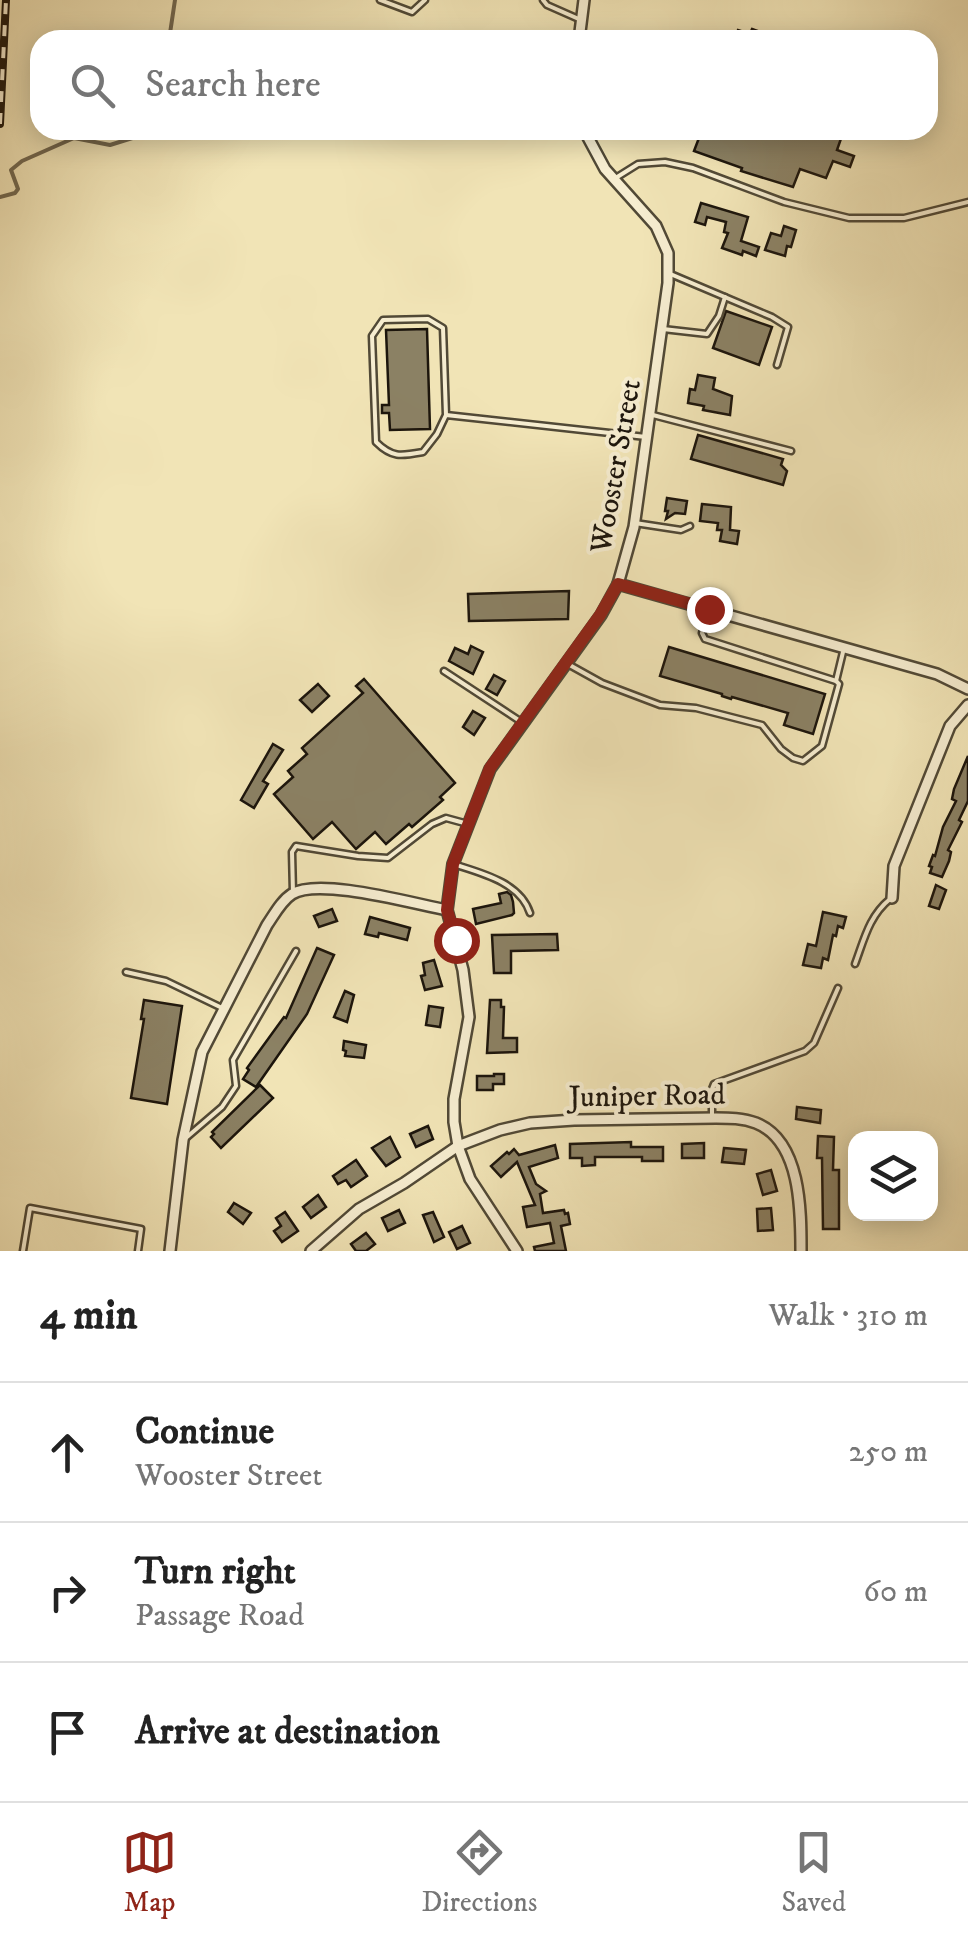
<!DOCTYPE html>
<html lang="en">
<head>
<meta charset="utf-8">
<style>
  :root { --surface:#fff; --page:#f6f6f6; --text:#222; --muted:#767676; --line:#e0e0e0; --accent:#8f2418 }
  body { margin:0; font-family:"IM FELL DW Pica",serif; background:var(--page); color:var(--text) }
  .controls { position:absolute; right:30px; bottom:30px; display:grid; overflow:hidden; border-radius:20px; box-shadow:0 5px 25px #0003 }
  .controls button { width:90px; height:90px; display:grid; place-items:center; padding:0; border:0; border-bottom:2px solid var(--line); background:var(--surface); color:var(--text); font:50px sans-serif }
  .stop { position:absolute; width:30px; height:30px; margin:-22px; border:8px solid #8f2418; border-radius:50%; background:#fff }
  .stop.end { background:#8f2418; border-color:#fff; box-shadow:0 2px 10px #0008 }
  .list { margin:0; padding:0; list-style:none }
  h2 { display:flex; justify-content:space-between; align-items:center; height:130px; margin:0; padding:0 40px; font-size:42px }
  h2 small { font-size:32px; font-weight:400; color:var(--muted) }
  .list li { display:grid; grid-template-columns:65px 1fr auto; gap:30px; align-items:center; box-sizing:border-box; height:140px; padding:0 40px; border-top:2px solid var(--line) }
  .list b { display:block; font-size:38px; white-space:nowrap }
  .list p { margin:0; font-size:32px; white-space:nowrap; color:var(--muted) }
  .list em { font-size:32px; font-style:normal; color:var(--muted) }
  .icon { flex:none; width:55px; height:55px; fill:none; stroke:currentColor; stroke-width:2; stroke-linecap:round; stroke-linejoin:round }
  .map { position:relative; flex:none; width:968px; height:1251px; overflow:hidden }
  .search { position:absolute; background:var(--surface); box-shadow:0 5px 25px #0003; left:30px; right:30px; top:30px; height:110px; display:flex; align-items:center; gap:25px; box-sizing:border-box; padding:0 35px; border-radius:30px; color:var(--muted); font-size:38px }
  .sheet { height:550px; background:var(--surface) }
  nav { display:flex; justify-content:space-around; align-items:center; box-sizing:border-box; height:140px; border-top:2px solid var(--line); background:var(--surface); font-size:28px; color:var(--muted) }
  nav a { display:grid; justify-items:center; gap:5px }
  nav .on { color:var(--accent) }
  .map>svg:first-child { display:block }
</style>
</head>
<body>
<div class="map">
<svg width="968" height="1251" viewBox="0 0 968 1251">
  <rect width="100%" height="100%" fill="#f1e4b6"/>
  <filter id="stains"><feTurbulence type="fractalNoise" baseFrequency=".002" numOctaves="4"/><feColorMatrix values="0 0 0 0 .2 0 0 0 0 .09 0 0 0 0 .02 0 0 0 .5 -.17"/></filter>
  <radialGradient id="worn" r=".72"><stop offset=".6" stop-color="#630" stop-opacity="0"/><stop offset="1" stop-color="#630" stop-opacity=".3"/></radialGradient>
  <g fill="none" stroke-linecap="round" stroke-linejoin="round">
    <g stroke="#71674f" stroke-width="4">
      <path d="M169,40L175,0"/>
      <path d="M0,197L15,193L18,189L11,170L22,161L74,138L110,145L158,130"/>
    </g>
  </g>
  <g fill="#8b8164" stroke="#1c150c" stroke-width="2.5">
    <path d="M752,29L779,39V40H734L738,30L750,34Z"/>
    <path d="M702,130H844L837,150L854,156L850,167L833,161L826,178L800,169L793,187L741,171L742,168L694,151Z"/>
    <path d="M701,203L748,217L741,241L759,247L756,256L743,251L742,255L722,248L728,233L724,232L726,222L707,217L705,225L695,222Z"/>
    <path d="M784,226L796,230L791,247L787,246L785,256L765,250L771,233L781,236Z"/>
    <path d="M726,311L772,327L759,365L713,348Z"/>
    <path d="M427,329L430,429L390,430L389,413H382V405H389L386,330Z"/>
    <path d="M698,375L715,378L713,389L732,396L730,415L703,410L704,406L688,403L690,389L695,390Z"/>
    <path d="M698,435L783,459L781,465L787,471L783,485L691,459Z"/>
    <path d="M667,498L687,501L685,514L675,513L666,519L668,511H665Z"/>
    <path d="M702,504L731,507L730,530L739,531L737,544L720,541L722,530H717L718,523L700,521Z"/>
    <path d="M569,591L568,619L469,621L468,594Z"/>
    <path d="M471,646L483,652L473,674L449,661L455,648L468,654Z"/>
    <path d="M669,647L825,694L813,734L784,725L788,713L732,697L731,699L722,696V694L660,676Z"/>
    <path d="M494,675L505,681L497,695L486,689Z"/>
    <path d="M364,679L455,783L440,797L443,800L412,827L409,824L386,844L375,832L356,849L332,822L313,839L274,794L293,777L288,771L307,754L302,748L363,693L356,686Z"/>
    <path d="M318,684L329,696L312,712L300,700Z"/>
    <path d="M473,711L485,718L474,735L463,727Z"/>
    <path d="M273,744L283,750L263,781L268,784L254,808L241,800Z"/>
    <path d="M968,756V801L959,820L962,822L948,850L951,852L949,861L942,877L930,873L932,867L929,866L933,855L935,856L943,827L956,801L952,799L954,789Z"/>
    <path d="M936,885L946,890L939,909L929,906Z"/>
    <path d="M507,892L511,895L513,902L514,913L512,915L476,924L473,909L501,903L499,894Z"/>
    <path d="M332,909L337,921L319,927L314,916Z"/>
    <path d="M823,912L846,917L843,928L838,926L836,936L833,935L828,960L823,958L821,968L803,965L808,944L816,946Z"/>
    <path d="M370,917L410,928L407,940L379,933L378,937L365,934Z"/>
    <path d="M557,934L558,950L511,951V973H494L492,935Z"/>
    <path d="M317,948L334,955L307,1014L256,1087L243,1079L249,1070L247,1068L284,1017L286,1018Z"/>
    <path d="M434,960L442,986L425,990L421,976L425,975L423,963Z"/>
    <path d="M345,991L354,995L347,1022L334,1017Z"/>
    <path d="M144,1000L182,1006L167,1104L131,1098L144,1019H141Z"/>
    <path d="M490,1000H501V1007H504L503,1038H517V1052L487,1053Z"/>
    <path d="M429,1006L443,1008L440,1027L426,1025Z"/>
    <path d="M344,1041L366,1045L364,1058L345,1056L346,1051L343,1050Z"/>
    <path d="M494,1074H504V1084H493V1090H477V1076H494Z"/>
    <path d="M260,1085L273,1098L221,1148L211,1137L214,1134L212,1132Z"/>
    <path d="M797,1107L821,1110L820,1123L796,1119Z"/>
    <path d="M428,1126L433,1139L416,1147L410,1134Z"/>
    <path d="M818,1136L834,1137L833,1170H839V1229H823L822,1158H817Z"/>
    <path d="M390,1137L400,1157L386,1166L372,1148Z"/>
    <path d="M631,1142V1147H663V1161H642V1157H595V1165L582,1166V1158H570V1144Z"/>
    <path d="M704,1143V1158H682V1144Z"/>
    <path d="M555,1145L558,1158L529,1167L536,1184L546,1191L540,1194L543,1213L564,1210L565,1214L568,1213L570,1224L561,1226L566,1251H535L534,1247L554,1243L550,1223L527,1227L523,1207L535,1205L517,1162L501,1177L491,1166L507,1152L509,1154L514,1149L519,1155Z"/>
    <path d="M724,1148L746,1150L744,1164L722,1162Z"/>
    <path d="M356,1160L367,1176L351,1187L346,1180L338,1184L333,1176Z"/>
    <path d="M771,1170L777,1191L763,1195L757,1174Z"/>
    <path d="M318,1195L326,1207L311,1218L303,1207Z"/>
    <path d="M234,1203L251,1213L243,1224L228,1212Z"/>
    <path d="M771,1208L773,1230L758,1231L757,1209Z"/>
    <path d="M399,1210L405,1223L388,1231L382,1218Z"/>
    <path d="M285,1212L298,1231L282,1242L274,1231L281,1226L276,1218Z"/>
    <path d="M433,1212L444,1237L434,1242L423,1215Z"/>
    <path d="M462,1226L470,1243L457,1249L449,1232Z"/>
    <path d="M366,1233L375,1244L366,1251H356L351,1244Z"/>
  </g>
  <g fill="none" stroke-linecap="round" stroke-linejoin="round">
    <defs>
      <g id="service">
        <path d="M380,0L412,12L425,0"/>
        <path d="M543,0L547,5L581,20"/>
        <path d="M614,179L638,164L665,162L693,168L784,202L849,218H904L968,202"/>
        <path d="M668,273L772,317L788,327L777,365"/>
        <path d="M663,329L707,334L719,316L725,297"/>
        <path d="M649,414L791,451"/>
        <path d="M446,415L443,328L428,319L383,320L372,336L376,442C392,458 401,456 423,452L437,434L446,415L646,437"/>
        <path d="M635,523L681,530L690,526"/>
        <path d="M566,663L602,683L660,705L696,708L762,725L781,749L793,758L803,761L822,746L839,684L836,681L705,639L702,633L709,609"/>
        <path d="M444,671L523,723"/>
        <path d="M836,681L843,652"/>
        <path d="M453,864C481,873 520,882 530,913"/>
        <path d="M293,893L292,852L296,846L358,856L388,858L432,824L446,818L468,824"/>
        <path d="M855,964C864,940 869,916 890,899"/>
        <path d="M126,972L166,981L220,1007"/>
        <path d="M712,1118V1089L714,1084L805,1051L814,1043L838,988"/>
        <path d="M187,1137L222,1107L236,1086L233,1060L296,951"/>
        <path d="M23,1251L30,1208L141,1229L138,1251"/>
      </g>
      <g id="minor">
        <path d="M579,40L584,0"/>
        <path d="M618,584L937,674L968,689"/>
        <path d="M892,898L894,866L950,726L968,705"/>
        <path d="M170,1251L183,1140L202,1052L267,925C274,915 281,901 292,894C319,877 414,904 447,910"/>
        <path d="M311,1251L359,1209L404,1183L458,1146L500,1130L530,1123L574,1120L716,1118C729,1118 743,1118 756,1123C801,1141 801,1210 801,1251"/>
        <path d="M517,1251L470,1179L458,1146L454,1122V1099L469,1017L463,970L447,910L453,864L490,769L601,615L618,584L634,527L668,283V253L656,226L605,169L584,130"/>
      </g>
    </defs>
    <use href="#service" stroke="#514936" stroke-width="9"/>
    <use href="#minor" stroke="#514936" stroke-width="14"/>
    <use href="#service" stroke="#f6edd0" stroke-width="4"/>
    <use href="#minor" stroke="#f6edd0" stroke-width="9"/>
    <defs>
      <path id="rail" d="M0,124L6,0"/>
    </defs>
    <use href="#rail" stroke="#1c150c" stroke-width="8"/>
    <use href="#rail" stroke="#f6edd0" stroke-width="4" stroke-dasharray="11" stroke-linecap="butt"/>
  </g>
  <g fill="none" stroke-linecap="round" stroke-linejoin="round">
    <path stroke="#8f2418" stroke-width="12" d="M456,940L447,910L453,864L490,768L600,615L618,584L709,609"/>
  </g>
  <g text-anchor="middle" stroke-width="8" stroke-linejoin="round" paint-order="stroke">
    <g font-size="30" fill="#1c150c" stroke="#f6edd0">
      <text transform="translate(615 466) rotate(-80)" y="10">Wooster Street</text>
      <text transform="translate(647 1095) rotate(-1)" y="10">Juniper Road</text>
    </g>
  </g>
  <rect width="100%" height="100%" filter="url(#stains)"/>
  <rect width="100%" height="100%" fill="url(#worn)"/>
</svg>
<div class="controls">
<button><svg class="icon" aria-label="layers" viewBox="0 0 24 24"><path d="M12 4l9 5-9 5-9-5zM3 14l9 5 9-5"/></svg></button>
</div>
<div class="stop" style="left:456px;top:940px"></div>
<div class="stop end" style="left:709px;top:609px"></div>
<div class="search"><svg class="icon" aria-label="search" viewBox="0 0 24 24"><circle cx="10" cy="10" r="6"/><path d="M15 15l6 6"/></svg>Search here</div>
</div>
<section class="sheet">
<h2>4 min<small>Walk · 310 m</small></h2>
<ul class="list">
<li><svg class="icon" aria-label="ahead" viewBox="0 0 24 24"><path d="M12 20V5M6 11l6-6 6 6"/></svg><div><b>Continue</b><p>Wooster Street</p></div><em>250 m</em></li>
<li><svg class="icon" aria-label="right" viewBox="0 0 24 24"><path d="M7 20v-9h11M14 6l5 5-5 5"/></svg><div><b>Turn right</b><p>Passage Road</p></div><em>60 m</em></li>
<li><svg class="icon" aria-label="arrive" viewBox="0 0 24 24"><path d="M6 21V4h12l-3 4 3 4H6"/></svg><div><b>Arrive at destination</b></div></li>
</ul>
</section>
<nav>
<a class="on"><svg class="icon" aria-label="map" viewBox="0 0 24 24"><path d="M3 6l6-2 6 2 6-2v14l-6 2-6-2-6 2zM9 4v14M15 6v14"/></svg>Map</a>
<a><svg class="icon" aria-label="directions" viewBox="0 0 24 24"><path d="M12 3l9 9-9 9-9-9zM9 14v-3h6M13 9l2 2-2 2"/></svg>Directions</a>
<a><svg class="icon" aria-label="saved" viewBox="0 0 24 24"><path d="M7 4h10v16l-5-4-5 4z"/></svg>Saved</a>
</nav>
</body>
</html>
